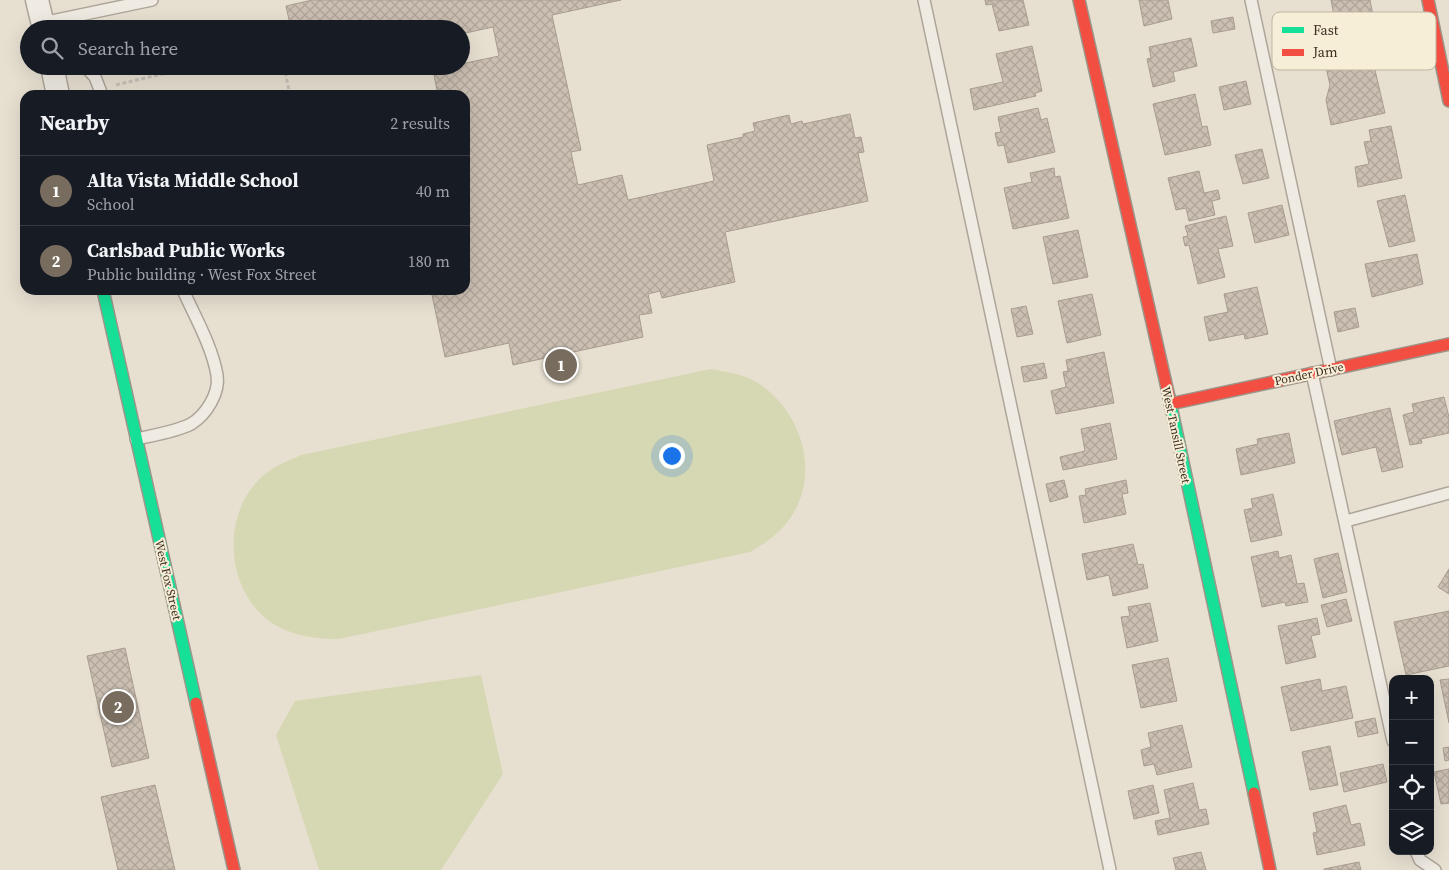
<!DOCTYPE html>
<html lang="en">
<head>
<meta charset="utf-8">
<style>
  :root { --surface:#171b24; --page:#242831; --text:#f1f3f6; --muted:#9ea1a6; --line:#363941; --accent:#786c5e }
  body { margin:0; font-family:"Source Serif 4",serif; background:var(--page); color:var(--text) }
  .controls { position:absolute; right:15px; bottom:15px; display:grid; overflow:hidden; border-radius:10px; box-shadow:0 5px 20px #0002 }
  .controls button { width:45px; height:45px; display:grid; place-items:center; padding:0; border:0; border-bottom:1px solid var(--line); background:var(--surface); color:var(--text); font:25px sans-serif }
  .you { position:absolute; left:671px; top:455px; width:18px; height:18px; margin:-12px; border:4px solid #fff; border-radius:50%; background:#1a73e8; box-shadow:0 0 0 8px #1a73e833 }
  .badge { display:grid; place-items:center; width:32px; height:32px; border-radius:50%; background:var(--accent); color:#fff; font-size:16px; font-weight:700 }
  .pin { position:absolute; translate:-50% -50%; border:2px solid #fff; box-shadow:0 1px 5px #0006 }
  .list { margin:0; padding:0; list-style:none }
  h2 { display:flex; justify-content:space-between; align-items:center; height:65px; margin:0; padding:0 20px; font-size:21px }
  h2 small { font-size:16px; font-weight:400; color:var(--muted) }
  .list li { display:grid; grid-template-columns:32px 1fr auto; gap:15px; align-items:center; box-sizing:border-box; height:70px; padding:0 20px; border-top:1px solid var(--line) }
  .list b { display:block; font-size:19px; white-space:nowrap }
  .list p { margin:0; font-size:16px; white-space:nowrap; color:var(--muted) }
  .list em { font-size:16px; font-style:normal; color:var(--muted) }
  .icon { flex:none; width:28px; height:28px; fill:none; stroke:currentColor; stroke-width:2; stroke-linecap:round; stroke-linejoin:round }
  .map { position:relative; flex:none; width:1449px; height:870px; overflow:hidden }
  .search { position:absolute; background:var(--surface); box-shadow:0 5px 20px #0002; left:20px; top:20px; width:450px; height:55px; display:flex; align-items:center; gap:12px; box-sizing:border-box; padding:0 18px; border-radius:28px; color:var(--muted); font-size:19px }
  .panel { position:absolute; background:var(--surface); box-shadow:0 5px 20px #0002; left:20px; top:90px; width:450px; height:205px; border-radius:15px }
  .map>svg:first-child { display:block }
</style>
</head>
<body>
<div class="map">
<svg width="1449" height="870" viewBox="0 0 1449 870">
  <defs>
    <pattern id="building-cross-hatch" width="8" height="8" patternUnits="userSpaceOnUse" patternTransform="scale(1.25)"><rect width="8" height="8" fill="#cbbfb2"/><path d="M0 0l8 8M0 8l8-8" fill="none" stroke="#afa499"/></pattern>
  </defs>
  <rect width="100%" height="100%" fill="#e7e0d1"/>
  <g fill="#d6d7b3">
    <path d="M711,369C726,372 745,374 758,383C801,410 821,473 791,517C781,532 766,543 750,552L339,639C318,639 299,637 279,627C225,599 218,514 264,475C274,466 288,461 301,455Z"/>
    <path d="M481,675L503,774L441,870H319L276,735L295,701Z"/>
  </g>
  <g fill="url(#building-cross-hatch)" stroke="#a89c90">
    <path d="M312,0H621L552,15L581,150L571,152L578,185L622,175L628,200L714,181L707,145L743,137V134L755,131L753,123L789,115L791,124L802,121L803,124L850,114L855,138L861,137L864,152L858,153L868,201L725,232L735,282L662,298L660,291L648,294L652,313L639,315L643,337L513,365L509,343L445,357L431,290H465V223L471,222L465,196V95H438L433,70L461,66V64L499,56L493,27L461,34V29H291L286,6Z"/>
    <path d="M985,0H1023L1029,25L999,31L992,4L986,5Z"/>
    <path d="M1139,0H1168L1172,19L1144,26Z"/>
    <path d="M1331,0H1370L1373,15L1368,16L1373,38L1329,48L1323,23L1335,21Z"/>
    <path d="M1233,17L1235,29L1213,33L1211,21Z"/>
    <path d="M1191,38L1197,66L1173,72L1175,81L1153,87L1147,59L1151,58L1149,47Z"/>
    <path d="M1032,46L1042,91L1035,93L1036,96L974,110L970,89L1003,82L996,54Z"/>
    <path d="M1371,53L1385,113L1331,125L1326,100L1330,85L1325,63Z"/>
    <path d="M1246,81L1251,104L1224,110L1219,87Z"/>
    <path d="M1195,94L1202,127L1207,126L1211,145L1165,155L1153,104Z"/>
    <path d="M1038,108L1041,120L1047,118L1055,152L1008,163L1004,145L998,146L995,133L1001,132L998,117Z"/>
    <path d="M1391,126L1402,178L1358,187L1355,167L1369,164L1364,142L1371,141L1369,130Z"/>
    <path d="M1262,149L1269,178L1243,184L1235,155Z"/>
    <path d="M1054,168L1055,177L1060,176L1069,218L1013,229L1004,188L1032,182L1030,173Z"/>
    <path d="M1199,171L1204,193L1218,190L1220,199L1212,201L1215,215L1189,221L1186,208L1176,210L1168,178Z"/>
    <path d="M1405,195L1415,241L1389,247L1377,201Z"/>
    <path d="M1282,205L1289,235L1255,243L1248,213Z"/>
    <path d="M1226,216L1233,246L1218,249L1225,277L1198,284L1189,245L1185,246L1183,237L1188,236L1185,226Z"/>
    <path d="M1078,230L1088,277L1053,284L1043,237Z"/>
    <path d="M1417,254L1423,284L1372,297L1365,264Z"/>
    <path d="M1257,287L1268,334L1245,339L1244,334L1209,341L1204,317L1228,312L1224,294Z"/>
    <path d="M1092,294L1101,335L1067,343L1058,301Z"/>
    <path d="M1026,306L1033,334L1017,337L1011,309Z"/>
    <path d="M1355,308L1359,327L1338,332L1334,312Z"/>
    <path d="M1104,352L1114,403L1056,414L1051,391L1066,387L1063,372L1068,371L1066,360Z"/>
    <path d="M1044,363L1047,378L1024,382L1021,367Z"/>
    <path d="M1444,397L1449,417V433L1421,439L1422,443L1410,445L1403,415L1414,412L1412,404Z"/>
    <path d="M1390,408L1403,467L1382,472L1376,447L1342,455L1334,421Z"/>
    <path d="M1110,423L1117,459L1063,470L1060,457L1085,451L1081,429Z"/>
    <path d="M1289,433L1295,463L1241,475L1236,449L1258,444L1257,439Z"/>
    <path d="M1064,480L1068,497L1050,502L1046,484Z"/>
    <path d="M1126,480L1128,493L1122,494L1126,514L1084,523L1079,496L1086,495L1085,489Z"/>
    <path d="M1273,494L1282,535L1251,542L1244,510L1253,508L1251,499Z"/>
    <path d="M1133,544L1138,565L1143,564L1148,588L1113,596L1109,575L1087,580L1082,554Z"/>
    <path d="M1278,551L1279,558L1291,555L1297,584L1304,583L1308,602L1286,606L1285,602L1262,607L1251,557Z"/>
    <path d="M1338,553L1347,592L1323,598L1314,559Z"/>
    <path d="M1449,569V594L1438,587Z"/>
    <path d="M1346,599L1352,621L1327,627L1321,605Z"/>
    <path d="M1150,603L1158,641L1127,648L1121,617L1130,616L1128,607Z"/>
    <path d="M1449,611V666L1406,675L1394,622Z"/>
    <path d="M1317,618L1320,634L1311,636L1316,657L1286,664L1278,626Z"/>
    <path d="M125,648L149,758L112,767L87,656Z"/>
    <path d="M1168,658L1177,701L1141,708L1132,665Z"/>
    <path d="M1320,679L1322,691L1346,686L1353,718L1291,731L1281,687Z"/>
    <path d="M1449,679V723L1440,680Z"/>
    <path d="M1375,718L1378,733L1358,737L1355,722Z"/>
    <path d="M1182,725L1192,767L1157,775L1154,764L1144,766L1141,750L1151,747L1148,733Z"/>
    <path d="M1330,746L1338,785L1310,790L1302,752Z"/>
    <path d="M1449,747V760L1445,761L1443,748Z"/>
    <path d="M1383,764L1387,782L1344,792L1340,773Z"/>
    <path d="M1449,769V803L1441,804L1434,772Z"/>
    <path d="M1193,783L1199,810L1206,809L1209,824L1158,835L1155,821L1170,818L1164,790Z"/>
    <path d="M155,785L175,870H118L101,797Z"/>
    <path d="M1153,785L1159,813L1134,819L1128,791Z"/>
    <path d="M1346,805L1351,825L1360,823L1365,845L1317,855L1313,833L1317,832L1313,813Z"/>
    <path d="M1201,852L1206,870H1176L1173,858Z"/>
    <path d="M1359,862L1361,870H1324V869Z"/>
  </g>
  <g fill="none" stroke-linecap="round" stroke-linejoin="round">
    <defs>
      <g id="lane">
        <path d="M924,0L1110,870"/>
        <path d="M1251,0L1331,370"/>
        <path d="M42,23L152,0"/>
        <path d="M85,66L95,77L102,95"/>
        <path d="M1312,373L1393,741"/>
        <path d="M136,439C154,435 175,432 191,424C206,415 220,393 217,375C212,346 195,317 183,290"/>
        <path d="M1346,521L1449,493"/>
        <path d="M1416,851L1420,860L1435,870"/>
      </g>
      <g id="street">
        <path d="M37,0L44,29"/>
        <path d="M52,66L58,95"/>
      </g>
      <g id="fast">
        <path d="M103,290L196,703"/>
        <path d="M1169,397L1254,793"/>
      </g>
      <g id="jam">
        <path d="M1079,0L1169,397"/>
        <path d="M1428,0L1449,101"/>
        <path d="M1170,404L1449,344"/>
        <path d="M196,703L234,870"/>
        <path d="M1254,793L1270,870"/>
      </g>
    </defs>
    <use href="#lane" stroke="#ada599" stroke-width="14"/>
    <use href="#street" stroke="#ada599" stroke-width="25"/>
    <use href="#fast" stroke="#9c958a" stroke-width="14"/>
    <use href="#jam" stroke="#9c958a" stroke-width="14"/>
    <g stroke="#c8c2b9" stroke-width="3" stroke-dasharray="4 2.5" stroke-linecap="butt">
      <path d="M284,66L290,95"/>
      <path d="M116,85L196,66"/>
    </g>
    <use href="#lane" stroke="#efebe3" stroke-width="11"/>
    <use href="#street" stroke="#efebe3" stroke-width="22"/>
    <use href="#fast" stroke="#16e098" stroke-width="11"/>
    <use href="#jam" stroke="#f24e42" stroke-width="11"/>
  </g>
  <g text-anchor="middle" stroke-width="4" stroke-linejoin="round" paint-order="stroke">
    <g font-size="12" fill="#3d2e20" stroke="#f7eed8">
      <text transform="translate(1309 374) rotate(-12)" y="4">Ponder Drive</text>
      <text transform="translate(1176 435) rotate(78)" y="4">West Tansill Street</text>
      <text transform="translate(168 580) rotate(77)" y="4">West Fox Street</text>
    </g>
  </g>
  <rect x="1272" y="12" width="164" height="58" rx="8" fill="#f7eed8" stroke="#bfb4a1" stroke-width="1"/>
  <rect x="1282" y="27" width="22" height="6" fill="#16e098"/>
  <rect x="1282" y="49" width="22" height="7" fill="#f24e42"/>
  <g font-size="14" fill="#3d2e20">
    <text x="1313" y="35">Fast</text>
    <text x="1313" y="57">Jam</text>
  </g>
</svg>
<div class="controls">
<button>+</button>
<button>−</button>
<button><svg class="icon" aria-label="locate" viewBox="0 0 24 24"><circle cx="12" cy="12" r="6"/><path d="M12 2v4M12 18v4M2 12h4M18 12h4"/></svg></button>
<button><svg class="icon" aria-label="layers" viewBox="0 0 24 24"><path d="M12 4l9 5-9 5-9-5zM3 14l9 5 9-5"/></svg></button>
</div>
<div class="you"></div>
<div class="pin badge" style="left:561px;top:365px">1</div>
<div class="pin badge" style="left:118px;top:707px">2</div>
<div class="search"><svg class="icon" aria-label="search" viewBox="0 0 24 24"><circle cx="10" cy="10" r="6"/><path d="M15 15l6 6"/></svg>Search here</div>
<section class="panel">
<h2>Nearby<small>2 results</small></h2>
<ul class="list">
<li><span class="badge">1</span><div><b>Alta Vista Middle School</b><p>School</p></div><em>40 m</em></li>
<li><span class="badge">2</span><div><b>Carlsbad Public Works</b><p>Public building · West Fox Street</p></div><em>180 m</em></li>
</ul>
</section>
</div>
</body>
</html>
